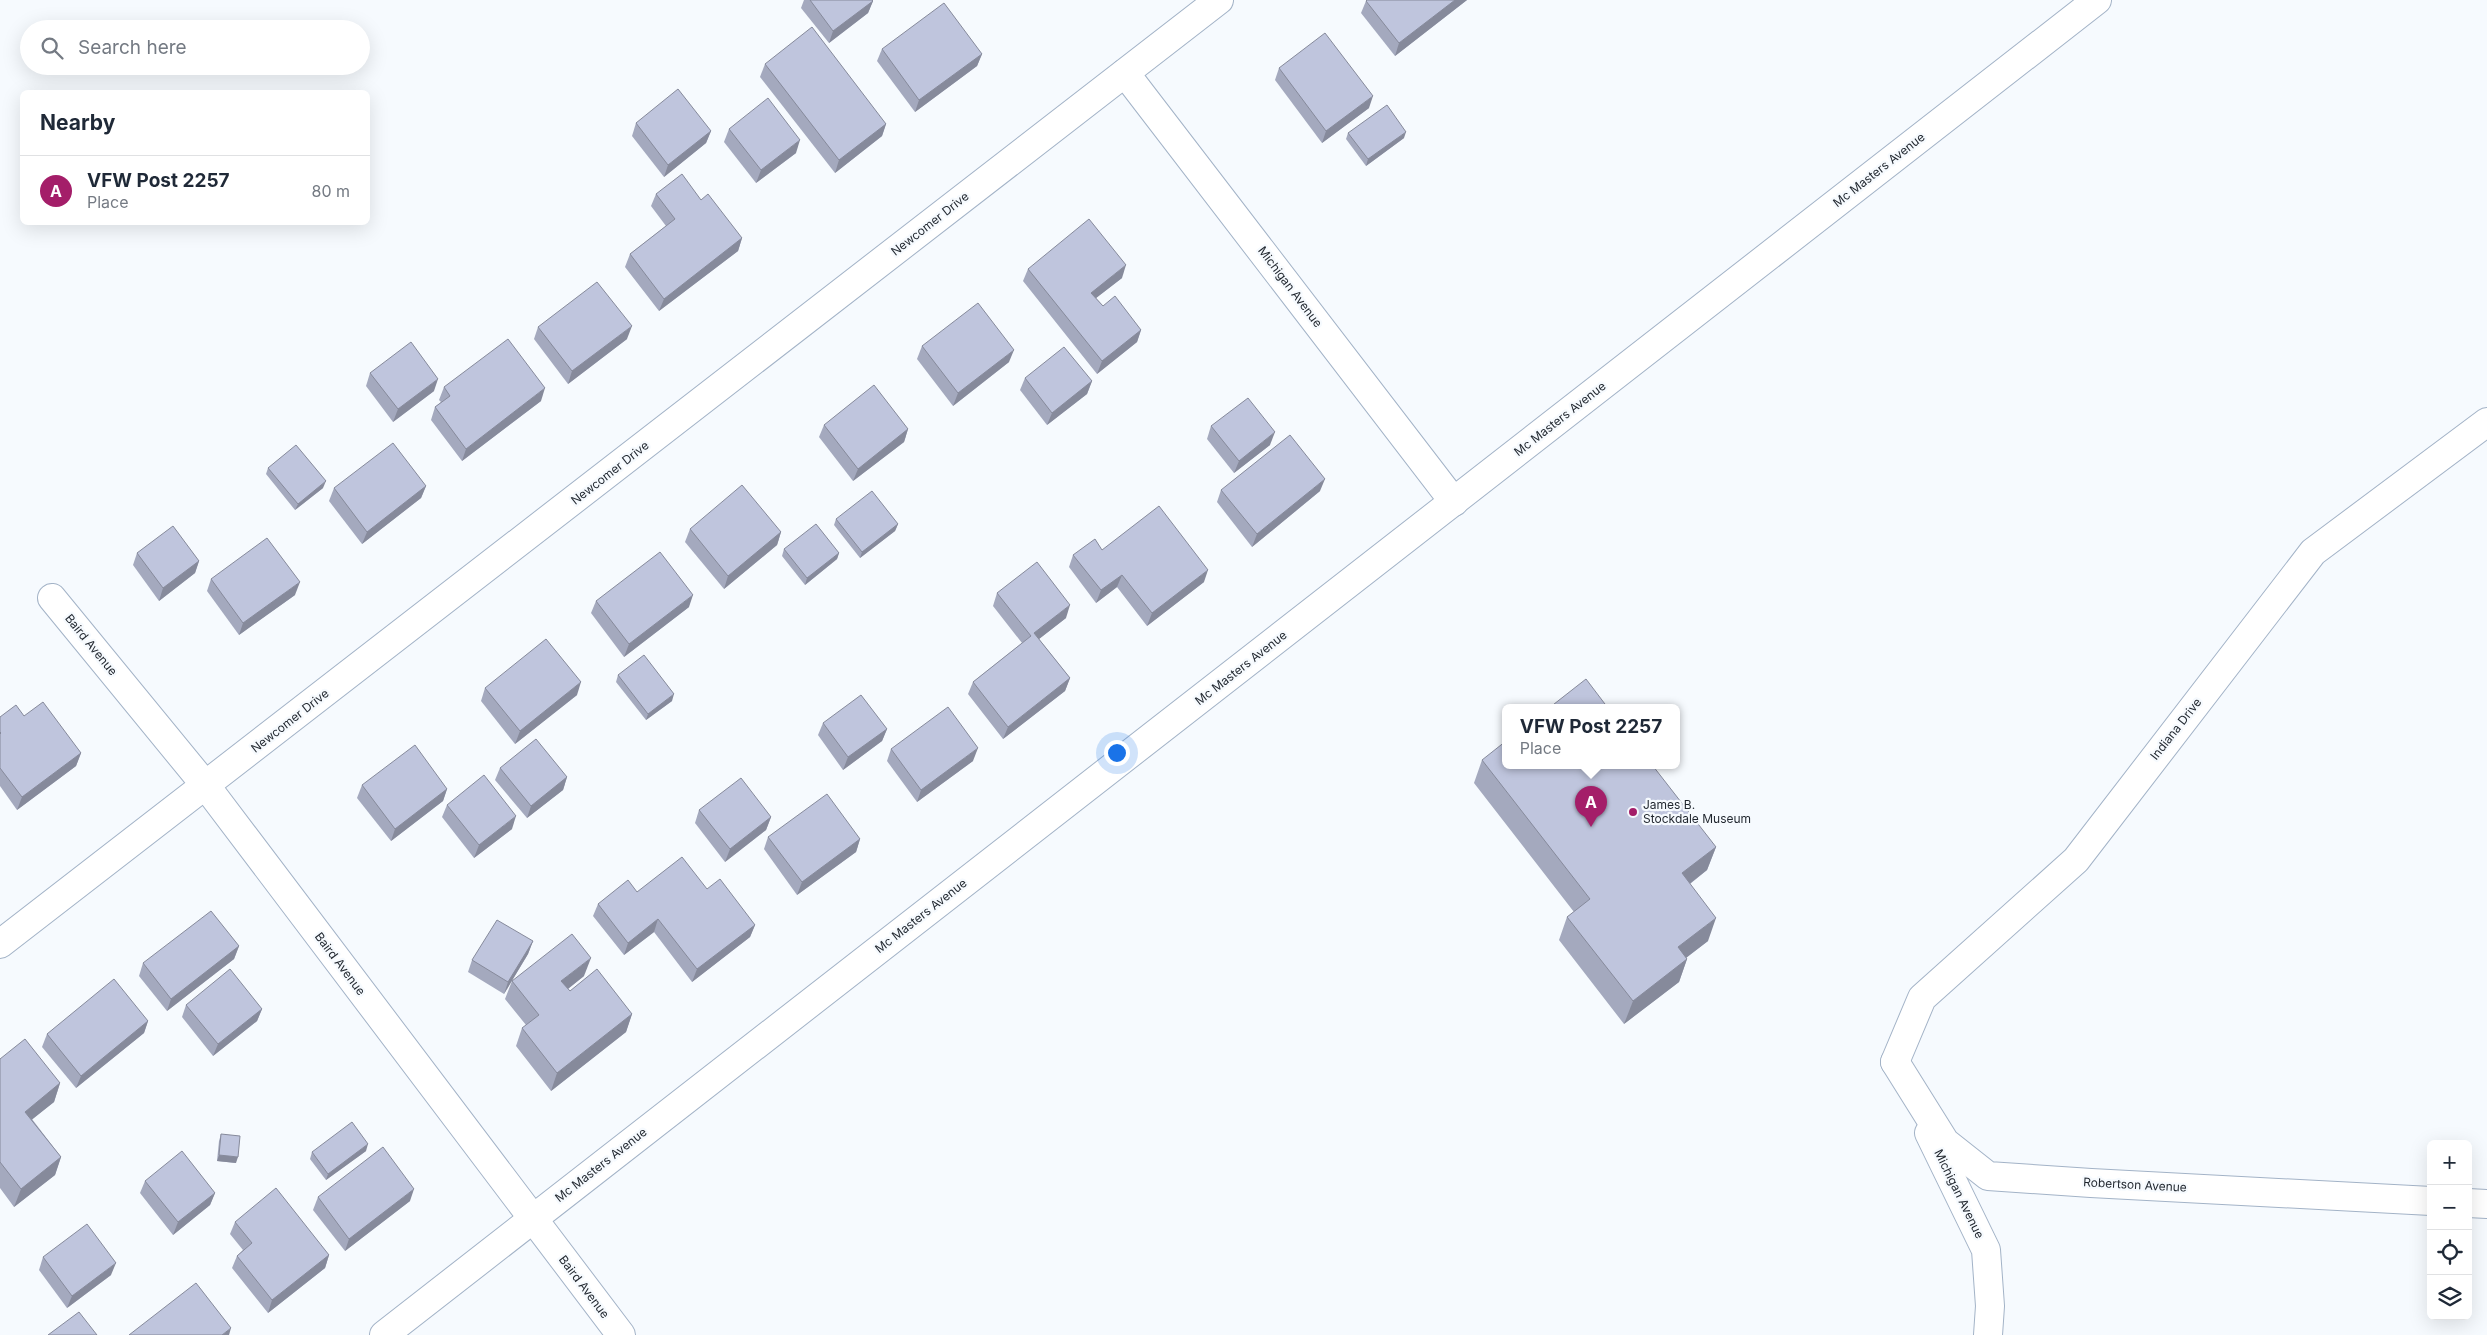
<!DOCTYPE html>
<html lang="en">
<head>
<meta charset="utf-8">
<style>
  :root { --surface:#fff; --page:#f6f6f7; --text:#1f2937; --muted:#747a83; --line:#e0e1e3; --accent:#a41e69 }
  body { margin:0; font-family:Inter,sans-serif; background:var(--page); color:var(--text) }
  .controls { position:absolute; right:15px; bottom:15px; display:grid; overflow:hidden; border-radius:8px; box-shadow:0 5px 20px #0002 }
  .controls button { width:45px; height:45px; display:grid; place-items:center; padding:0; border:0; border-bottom:1px solid var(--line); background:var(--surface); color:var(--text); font:25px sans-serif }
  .you { position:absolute; left:1116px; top:752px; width:18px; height:18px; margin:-12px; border:4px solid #fff; border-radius:50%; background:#1a73e8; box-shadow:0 0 0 8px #1a73e833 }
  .badge { display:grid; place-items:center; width:32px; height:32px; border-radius:50%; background:var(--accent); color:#fff; font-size:16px; font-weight:700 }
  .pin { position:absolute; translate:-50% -41px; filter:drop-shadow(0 1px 2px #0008) }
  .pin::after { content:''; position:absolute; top:26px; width:18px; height:15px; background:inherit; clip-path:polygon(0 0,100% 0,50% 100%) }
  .popup { position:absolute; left:1502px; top:704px; width:178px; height:65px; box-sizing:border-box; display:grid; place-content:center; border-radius:8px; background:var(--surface); filter:drop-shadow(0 1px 4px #0005); font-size:16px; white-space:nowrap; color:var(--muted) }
  .popup b { font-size:19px; color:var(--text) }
  .popup::after { content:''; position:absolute; left:50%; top:100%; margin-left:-10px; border:10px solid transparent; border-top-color:var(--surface) }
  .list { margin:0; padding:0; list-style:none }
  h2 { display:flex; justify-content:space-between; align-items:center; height:65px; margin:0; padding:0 20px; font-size:21px }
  h2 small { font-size:16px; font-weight:400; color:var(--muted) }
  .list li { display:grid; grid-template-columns:32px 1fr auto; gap:15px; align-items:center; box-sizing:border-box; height:70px; padding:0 20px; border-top:1px solid var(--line) }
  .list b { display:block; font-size:19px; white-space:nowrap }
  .list p { margin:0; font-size:16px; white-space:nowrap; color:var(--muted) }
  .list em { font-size:16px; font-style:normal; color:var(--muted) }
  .icon { flex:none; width:28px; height:28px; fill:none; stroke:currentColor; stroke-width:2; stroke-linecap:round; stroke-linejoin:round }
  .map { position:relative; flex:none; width:2487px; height:1335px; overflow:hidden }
  .search { position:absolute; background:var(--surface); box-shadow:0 5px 20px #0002; left:20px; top:20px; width:350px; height:55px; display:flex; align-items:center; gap:12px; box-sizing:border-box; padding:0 18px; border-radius:28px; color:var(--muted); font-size:19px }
  .panel { position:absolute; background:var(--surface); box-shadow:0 5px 20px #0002; left:20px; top:90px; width:350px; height:135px; border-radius:8px }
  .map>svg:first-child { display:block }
</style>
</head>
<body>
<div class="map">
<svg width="2487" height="1335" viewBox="0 0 2487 1335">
  <rect width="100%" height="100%" fill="#f6fafe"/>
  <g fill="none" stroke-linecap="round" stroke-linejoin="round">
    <defs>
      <g id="street">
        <path d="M1125,73L1454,502"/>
        <path d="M52,598L206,786L621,1335"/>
        <path d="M0,944L1219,0"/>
        <path d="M1895,1062L1922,998L2076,860L2313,552L2487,422"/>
        <path d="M1895,1062L1945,1142L1988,1176L2091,1183L2431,1201"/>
        <path d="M1929,1133L1986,1250L1990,1306L1988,1335"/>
        <path d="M2468,1203L2487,1204"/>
        <path d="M384,1335L2097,0"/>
      </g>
    </defs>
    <use href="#street" stroke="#a3b3c7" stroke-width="30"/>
    <use href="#street" stroke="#fff" stroke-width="28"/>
  </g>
  <g fill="#a4a9be">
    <path d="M804,0H872L873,1L868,13L829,43L801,8Z"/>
    <path d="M1367,0H1467L1395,56L1361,13L1366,1Z"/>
    <path d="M882,49L982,54L977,66L915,112L877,61Z"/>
    <path d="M765,64L886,124L882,136L835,173L760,77Z"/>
    <path d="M1279,68L1369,108L1322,143L1275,80Z"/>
    <path d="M636,123L711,131L706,143L664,177L632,136Z"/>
    <path d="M729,129L796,153L756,183L724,142Z"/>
    <path d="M1348,133L1404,138L1366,166L1346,139Z"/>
    <path d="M656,194L701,200L742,238L738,251L659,311L625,267L630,254L666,226L651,206Z"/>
    <path d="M1028,269L1122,278L1096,298L1103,306L1141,330L1137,342L1097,374L1023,281Z"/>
    <path d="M538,327L627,339L568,384L534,339Z"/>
    <path d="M922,346L1009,362L953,406L917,359Z"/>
    <path d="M370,373L434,391L393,422L366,386Z"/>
    <path d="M1025,378L1092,381L1087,394L1047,425L1020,390Z"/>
    <path d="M444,387L541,401L462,461L431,420L435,407L441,402L439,400Z"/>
    <path d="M824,425L908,429L904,442L853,481L819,437Z"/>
    <path d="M1211,426L1270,445L1234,473L1207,439Z"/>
    <path d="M268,468L323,488L295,510L266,474Z"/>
    <path d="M426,486L421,498L362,544L329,501L334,488Z"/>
    <path d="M1221,490L1320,491L1252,547L1217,502Z"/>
    <path d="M836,519L898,524L895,531L860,558L834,525Z"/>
    <path d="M690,529L781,532L777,545L724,589L685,542Z"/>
    <path d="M784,549L839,553L837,559L805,585L782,556Z"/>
    <path d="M1102,550L1204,582L1147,626L1117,587L1096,603L1069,567L1073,555Z"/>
    <path d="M137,553L199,561L195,573L159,601L133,565Z"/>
    <path d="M211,579L295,595L239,635L207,591Z"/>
    <path d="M997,593L1066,618L1039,639L1070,678L1065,691L1003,739L968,694L973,682L1022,643L993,606Z"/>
    <path d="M596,601L689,607L624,657L591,613Z"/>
    <path d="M618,675L672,701L646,720L616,682Z"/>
    <path d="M485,688L577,695L515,744L481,701Z"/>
    <path d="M24,716L81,753L76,766L17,810L0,786V717Z"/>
    <path d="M823,723L887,729L882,741L843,770L818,735Z"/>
    <path d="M891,749L973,761L917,802L887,761Z"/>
    <path d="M1482,760L1716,847L1707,870L1690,884L1708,941L1686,958L1687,959L1679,982L1624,1024L1559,940L1567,917L1574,912L1474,783Z"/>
    <path d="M500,768L567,777L563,790L527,818L495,780Z"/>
    <path d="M362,785L447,789L443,801L391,841L357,798Z"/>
    <path d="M447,805L512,829L474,858L442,817Z"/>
    <path d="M699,810L771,817L766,830L725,862L695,823Z"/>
    <path d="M768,837L860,839L856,852L797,895L764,849Z"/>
    <path d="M707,889L755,925L750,937L692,982L654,932L624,955L593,916L598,904L637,892Z"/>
    <path d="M533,941L528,954L504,994L468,972L472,960Z"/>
    <path d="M239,946L234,959L167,1011L139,976L143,963Z"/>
    <path d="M584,976L568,989L570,991L632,1014L626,1032L551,1091L516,1046L522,1028L526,1025L505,999L512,981Z"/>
    <path d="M186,1005L262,1009L257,1021L213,1056L182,1017Z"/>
    <path d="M148,1021L144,1033L76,1088L42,1047L47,1034Z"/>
    <path d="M0,1059L60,1083L54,1102L32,1119L61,1157L55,1175L14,1207L0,1188Z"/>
    <path d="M221,1134L236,1163L217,1161L219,1141Z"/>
    <path d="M366,1151L326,1180L310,1159L312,1152Z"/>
    <path d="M145,1181L215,1193L210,1205L173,1235L140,1193Z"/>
    <path d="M318,1197L410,1201L345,1251L313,1210Z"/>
    <path d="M235,1222L329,1255L325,1268L268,1313L232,1268L237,1256L243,1250L230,1234Z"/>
    <path d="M43,1257L111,1275L67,1308L39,1270Z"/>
  </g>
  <g fill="#868a9b">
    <path d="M1455,0H1467L1395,56L1399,43Z"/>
    <path d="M873,1L868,13L829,43L833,31Z"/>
    <path d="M982,54L977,66L915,112L919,100Z"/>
    <path d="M1373,96L1369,108L1322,143L1326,131Z"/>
    <path d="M886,124L882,136L835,173L839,160Z"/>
    <path d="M711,131L706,143L664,177L668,165Z"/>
    <path d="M1406,132L1404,138L1366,166L1368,159Z"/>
    <path d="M800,140L796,153L756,183L761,170Z"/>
    <path d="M742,238L738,251L659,311L664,299Z"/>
    <path d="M1126,265L1122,278L1087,305L1091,293Z"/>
    <path d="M632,326L627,339L568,384L572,371Z"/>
    <path d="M1141,330L1137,342L1097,374L1102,361Z"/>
    <path d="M1014,350L1009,362L953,406L958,393Z"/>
    <path d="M438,379L434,391L393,422L398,409Z"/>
    <path d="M1092,381L1087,394L1047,425L1052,413Z"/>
    <path d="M545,388L541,401L462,461L466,449Z"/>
    <path d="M908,429L904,442L853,481L858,469Z"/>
    <path d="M1275,432L1270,445L1234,473L1239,461Z"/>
    <path d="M1325,479L1320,491L1252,547L1257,534Z"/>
    <path d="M326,481L323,488L295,510L298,504Z"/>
    <path d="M426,486L421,498L362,544L367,532Z"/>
    <path d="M898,524L895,531L860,558L862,552Z"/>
    <path d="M781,532L777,545L724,589L728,576Z"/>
    <path d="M839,553L837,559L805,585L807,578Z"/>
    <path d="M199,561L195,573L159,601L163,588Z"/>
    <path d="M1208,570L1204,582L1147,626L1152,613Z"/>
    <path d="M1122,575L1117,587L1096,603L1101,590Z"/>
    <path d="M300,582L295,595L239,635L243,623Z"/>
    <path d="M693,595L689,607L624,657L629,644Z"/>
    <path d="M1070,605L1066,618L1030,646L1034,633Z"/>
    <path d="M1070,678L1065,691L1003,739L1008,727Z"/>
    <path d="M581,682L577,695L515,744L520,731Z"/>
    <path d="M674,694L672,701L646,720L648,714Z"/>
    <path d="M887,729L882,741L843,770L848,757Z"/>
    <path d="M978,748L973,761L917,802L921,790Z"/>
    <path d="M81,753L76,766L17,810L22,797Z"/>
    <path d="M567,777L563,790L527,818L531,806Z"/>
    <path d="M447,789L443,801L391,841L395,829Z"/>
    <path d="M516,816L512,829L474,858L479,845Z"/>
    <path d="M771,817L766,830L725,862L730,849Z"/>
    <path d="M860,839L856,852L797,895L802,882Z"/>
    <path d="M1716,847L1707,870L1674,896L1682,873Z"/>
    <path d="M1716,918L1708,941L1670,970L1678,947Z"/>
    <path d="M658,919L654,932L624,955L628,943Z"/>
    <path d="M755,925L750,937L692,982L697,969Z"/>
    <path d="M533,941L528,954L504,994L508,982Z"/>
    <path d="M239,946L234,959L167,1011L171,999Z"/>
    <path d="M591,958L584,976L555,999L561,981Z"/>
    <path d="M1687,959L1679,982L1624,1024L1633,1001Z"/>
    <path d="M262,1009L257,1021L213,1056L218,1044Z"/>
    <path d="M632,1014L626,1032L551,1091L557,1073Z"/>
    <path d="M148,1021L144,1033L76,1088L81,1076Z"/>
    <path d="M60,1083L54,1102L19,1130L25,1112Z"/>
    <path d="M368,1144L366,1151L326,1180L328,1174Z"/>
    <path d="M219,1155L238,1157L236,1163L217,1161Z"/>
    <path d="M61,1157L55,1175L14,1207L21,1189Z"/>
    <path d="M414,1189L410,1201L345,1251L349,1239Z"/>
    <path d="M215,1193L210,1205L173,1235L178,1222Z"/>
    <path d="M329,1255L325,1268L268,1313L272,1300Z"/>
    <path d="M116,1263L111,1275L67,1308L72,1296Z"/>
    <path d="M231,1328L229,1335H222Z"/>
  </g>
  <g fill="#bfc5dd" stroke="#868a9b">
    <path d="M810,0H872L873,1L833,31Z"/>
    <path d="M1367,0H1455L1399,43L1366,1Z"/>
    <path d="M944,3L982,54L919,100L882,49Z"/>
    <path d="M812,27L886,124L839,160L765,64Z"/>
    <path d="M1325,33L1373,96L1326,131L1279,68Z"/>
    <path d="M678,89L711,131L668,165L636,123Z"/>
    <path d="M768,98L800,140L761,170L729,129Z"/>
    <path d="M1387,105L1406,132L1368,159L1348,133Z"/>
    <path d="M682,174L701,200L708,194L742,238L664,299L630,254L675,219L656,194Z"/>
    <path d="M1089,219L1126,265L1091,293L1103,306L1115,296L1141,330L1102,361L1028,269Z"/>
    <path d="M597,282L632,326L572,371L538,327Z"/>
    <path d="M978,303L1014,350L958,393L922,346Z"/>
    <path d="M508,339L545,388L466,449L435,407L450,396L444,387Z"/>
    <path d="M411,342L438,379L398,409L370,373Z"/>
    <path d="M1064,347L1092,381L1052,413L1025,378Z"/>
    <path d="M874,385L908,429L858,469L824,425Z"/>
    <path d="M1248,398L1275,432L1239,461L1211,426Z"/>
    <path d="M1290,435L1325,479L1257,534L1221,490Z"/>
    <path d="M393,443L426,486L367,532L334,488Z"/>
    <path d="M296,445L326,481L298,504L268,468Z"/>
    <path d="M742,485L781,532L728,576L690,529Z"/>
    <path d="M872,491L898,524L862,552L836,519Z"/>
    <path d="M1159,506L1208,570L1152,613L1122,575L1101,590L1073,555L1095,539L1102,550Z"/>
    <path d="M816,524L839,553L807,578L784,549Z"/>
    <path d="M173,526L199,561L163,588L137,553Z"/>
    <path d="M267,538L300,582L243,623L211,579Z"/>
    <path d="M660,552L693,595L629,644L596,601Z"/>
    <path d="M1037,562L1070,605L1034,633L1070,678L1008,727L973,682L1031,636L997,593Z"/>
    <path d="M546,639L581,682L520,731L485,688Z"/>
    <path d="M644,655L674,694L648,714L618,675Z"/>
    <path d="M1586,679L1608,708H1549Z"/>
    <path d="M861,695L887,729L848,757L823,723Z"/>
    <path d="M43,702L81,753L22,797L0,768V734L1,733L0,732V717L16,705L24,716Z"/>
    <path d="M948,707L978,748L921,790L891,749Z"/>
    <path d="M536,739L567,777L531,806L500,768Z"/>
    <path d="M1506,741V766H1653L1716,847L1682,873L1716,918L1678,947L1687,959L1633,1001L1567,917L1590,899L1482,760Z"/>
    <path d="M415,745L447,789L395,829L362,785Z"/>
    <path d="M484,775L516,816L479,845L447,805Z"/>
    <path d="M741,778L771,817L730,849L699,810Z"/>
    <path d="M827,794L860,839L802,882L768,837Z"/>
    <path d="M682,857L707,889L720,879L755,925L697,969L658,919L628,943L598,904L628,880L637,892Z"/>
    <path d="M211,911L239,946L171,999L143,963Z"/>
    <path d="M497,920L533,941L508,982L472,960Z"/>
    <path d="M572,934L591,958L561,981L570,991L597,969L632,1014L557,1073L522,1028L539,1015L512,981Z"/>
    <path d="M230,969L262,1009L218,1044L186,1005Z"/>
    <path d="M114,979L148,1021L81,1076L47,1034Z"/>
    <path d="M25,1039L60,1083L25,1112L61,1157L21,1189L0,1162V1059Z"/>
    <path d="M352,1122L368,1144L328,1174L312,1152Z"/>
    <path d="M221,1134L240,1136L238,1157L219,1155Z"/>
    <path d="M383,1147L414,1189L349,1239L318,1197Z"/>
    <path d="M182,1151L215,1193L178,1222L145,1181Z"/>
    <path d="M276,1188L329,1255L272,1300L237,1256L252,1243L235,1222Z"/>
    <path d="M87,1224L116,1263L72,1296L43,1257Z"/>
    <path d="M196,1283L231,1328L222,1335H129Z"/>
    <path d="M79,1312L97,1335H48Z"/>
  </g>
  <circle fill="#a41e69" stroke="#f6fafe" stroke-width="2" cx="1633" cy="812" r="5"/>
  <g text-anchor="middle" stroke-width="4.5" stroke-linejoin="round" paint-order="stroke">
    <g font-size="12" fill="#1f252d" stroke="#f6fafe">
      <text transform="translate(1879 170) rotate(-38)" y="4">Mc Masters Avenue</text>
      <text transform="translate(930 224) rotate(-38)" y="4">Newcomer Drive</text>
      <text transform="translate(1290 287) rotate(53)" y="4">Michigan Avenue</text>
      <text transform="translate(1560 419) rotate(-38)" y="4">Mc Masters Avenue</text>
      <text transform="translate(610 473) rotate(-38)" y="4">Newcomer Drive</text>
      <text transform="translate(91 645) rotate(51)" y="4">Baird Avenue</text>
      <text transform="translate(1241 668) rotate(-38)" y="4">Mc Masters Avenue</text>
      <text transform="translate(290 721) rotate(-38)" y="4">Newcomer Drive</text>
      <text transform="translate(2176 729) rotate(-52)" y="4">Indiana Drive</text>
      <text transform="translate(921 916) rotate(-38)" y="4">Mc Masters Avenue</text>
      <text transform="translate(340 964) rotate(53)" y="4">Baird Avenue</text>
      <text transform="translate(601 1165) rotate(-38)" y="4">Mc Masters Avenue</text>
      <text transform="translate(2135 1185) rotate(3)" y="4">Robertson Avenue</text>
      <text transform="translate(1959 1194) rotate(64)" y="4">Michigan Avenue</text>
      <text transform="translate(584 1287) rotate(53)" y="4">Baird Avenue</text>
    </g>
    <g font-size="12" fill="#1f252d" stroke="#f6fafe" text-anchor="start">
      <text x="1643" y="809">James B.<tspan x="1643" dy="14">Stockdale Museum</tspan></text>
    </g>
  </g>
</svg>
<div class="controls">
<button>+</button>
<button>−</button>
<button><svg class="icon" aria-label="locate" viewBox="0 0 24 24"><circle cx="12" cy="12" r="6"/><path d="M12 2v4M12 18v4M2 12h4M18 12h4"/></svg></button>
<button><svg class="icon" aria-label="layers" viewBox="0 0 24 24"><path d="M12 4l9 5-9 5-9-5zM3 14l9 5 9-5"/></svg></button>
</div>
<div class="you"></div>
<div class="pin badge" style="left:1591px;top:827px">A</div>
<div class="popup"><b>VFW Post 2257</b>Place</div>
<div class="search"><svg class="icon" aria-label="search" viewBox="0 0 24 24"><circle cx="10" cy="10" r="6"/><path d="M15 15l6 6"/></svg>Search here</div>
<section class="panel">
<h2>Nearby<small></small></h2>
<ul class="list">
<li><span class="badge">A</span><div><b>VFW Post 2257</b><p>Place</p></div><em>80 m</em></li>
</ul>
</section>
</div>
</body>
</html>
